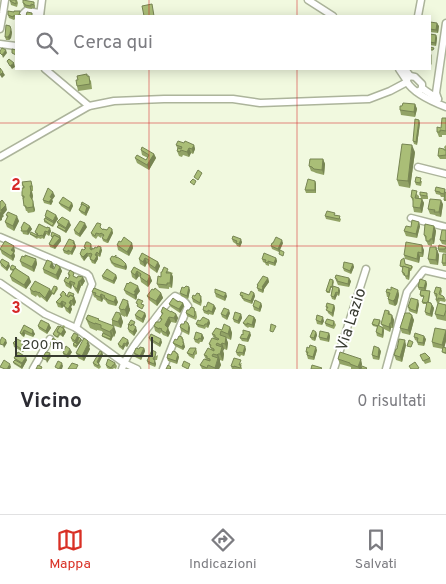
<!DOCTYPE html>
<html lang="it">
<head>
<meta charset="utf-8">
<style>
  :root { --surface:#fff; --page:#f2f2f3; --text:#2b2b33; --muted:#7c7c81; --line:#e1e1e2; --accent:#d93025 }
  body { margin:0; font-family:Overpass,sans-serif; background:var(--page); color:var(--text) }
  .scale { position:absolute; left:15px; bottom:12px; width:138px; box-sizing:border-box; padding-left:5px; border:2px solid #373a30; border-top:0; font-size:14px; line-height:18px; white-space:nowrap; color:#373a30; -webkit-text-stroke:4px #fff; paint-order:stroke }
  .list { margin:0; padding:0; list-style:none }
  h2 { display:flex; justify-content:space-between; align-items:center; height:65px; margin:0; padding:0 20px; font-size:21px }
  h2 small { font-size:16px; font-weight:400; color:var(--muted) }
  .icon { flex:none; width:28px; height:28px; fill:none; stroke:currentColor; stroke-width:2; stroke-linecap:round; stroke-linejoin:round }
  .map { position:relative; flex:none; width:446px; height:369px; overflow:hidden }
  .search { position:absolute; background:var(--surface); box-shadow:0 2px 12px #0003; left:15px; right:15px; top:15px; height:55px; display:flex; align-items:center; gap:12px; box-sizing:border-box; padding:0 18px; border-radius:0px; color:var(--muted); font-size:19px }
  .sheet { height:145px; background:var(--surface) }
  nav { display:flex; justify-content:space-around; align-items:center; box-sizing:border-box; height:70px; border-top:1px solid var(--line); background:var(--surface); font-size:14px; color:var(--muted) }
  nav a { display:grid; justify-items:center; gap:2px }
  nav .on { color:var(--accent) }
  .map>svg:first-child { display:block }
</style>
</head>
<body>
<div class="map">
<svg width="446" height="369" viewBox="0 0 446 369">
  <rect width="100%" height="100%" fill="#f1f9df"/>
  <g fill="none" stroke-linecap="round" stroke-linejoin="round">
    <defs>
      <g id="minor">
        <path d="M308,0L333,16"/>
        <path d="M23,14L26,11L40,13"/>
        <path d="M40,16L42,0"/>
        <path d="M418,16L421,0"/>
        <path d="M0,29L3,13L5,0"/>
        <path d="M0,44L16,46"/>
        <path d="M45,69L89,106"/>
        <path d="M399,69L407,81"/>
        <path d="M405,69L410,76"/>
        <path d="M422,88L426,91L438,99"/>
        <path d="M417,92L422,89V84L415,77L410,76L407,79V82C414,94 433,102 446,107"/>
        <path d="M438,99L436,93L446,23"/>
        <path d="M0,157L89,106L114,101L164,99H233L260,103L369,99L390,91L407,82"/>
        <path d="M418,167L446,174"/>
        <path d="M411,218L446,227"/>
        <path d="M0,237L87,274L89,276L92,284L76,328"/>
        <path d="M0,283L45,314L76,328L124,363L137,369"/>
        <path d="M33,369L50,339"/>
        <path d="M122,369C128,351 142,335 154,320C160,312 167,302 175,296C180,298 185,301 188,306L163,369"/>
        <path d="M334,369L366,269"/>
        <path d="M386,369L407,292L424,270L446,275"/>
      </g>
    </defs>
    <use href="#minor" stroke="#acb49b" stroke-width="9"/>
    <use href="#minor" stroke="#fff" stroke-width="6"/>
  </g>
  <g fill="#92a366">
    <path d="M17,0L18,3L17,7L11,5L10,1Z"/>
    <path d="M23,3L35,5V8H32V9L26,8V7H24Z"/>
    <path d="M21,14V16H16V19H15L14,20L9,18L8,15Z"/>
    <path d="M430,22L439,26L438,33L430,32Z"/>
    <path d="M12,32L11,38L9,40H6L5,37Z"/>
    <path d="M430,34L436,35L437,38L436,46L430,45Z"/>
    <path d="M87,76L91,81L92,89L78,91L77,86Z"/>
    <path d="M415,104L417,109L415,117L401,115L400,110L402,106Z"/>
    <path d="M446,118V135H442V137H439L437,132L441,128Z"/>
    <path d="M420,123L417,145L414,144L413,141Z"/>
    <path d="M184,143L194,145L195,149L193,154L191,153L189,157L183,155L182,157L179,156L177,151L178,150L176,145Z"/>
    <path d="M446,145V159H440L438,156L444,149L445,150L444,147Z"/>
    <path d="M141,150L154,154L156,158L149,170L137,163L135,158L146,160L148,158L142,155Z"/>
    <path d="M415,152L410,188L399,186L397,180Z"/>
    <path d="M323,159L325,164L324,175L316,173L314,172L311,171L309,166Z"/>
    <path d="M315,181L316,184V193H306L305,190Z"/>
    <path d="M422,181L421,186L416,185L415,182Z"/>
    <path d="M22,182L33,186V191H32L33,196L32,200L34,206L35,210L34,212L28,213L27,211H26L22,196L23,188Z"/>
    <path d="M445,189L446,193V201H444V197H441L440,195L436,194L435,191Z"/>
    <path d="M412,190L419,196V198H421L420,195L428,196V199H422L424,203L422,213L414,212L413,207V201L411,197Z"/>
    <path d="M55,196L52,200L53,201L51,205L44,203L43,200Z"/>
    <path d="M59,203H72L73,206L70,212L61,206Z"/>
    <path d="M443,204L441,217L436,216L435,215L430,214L428,209Z"/>
    <path d="M81,205L89,206L90,207L86,216L81,213L79,210L81,206Z"/>
    <path d="M6,215L19,221L14,231L7,227L5,222L7,217Z"/>
    <path d="M56,215L58,219L53,227L44,222V220L45,218V216Z"/>
    <path d="M336,215L341,219L340,222L326,219L325,216Z"/>
    <path d="M57,222L71,225L66,233L58,228L57,227L58,225Z"/>
    <path d="M39,224L51,231L49,236L46,234L44,239L42,238L41,239L38,238L37,239L31,235L30,234H36L35,232Z"/>
    <path d="M30,226L32,229L28,235L23,234L21,228Z"/>
    <path d="M420,226L417,238L406,236L404,231Z"/>
    <path d="M434,226L436,231L434,244H432V246L428,245L424,235Z"/>
    <path d="M87,227L80,237L75,234L74,230Z"/>
    <path d="M103,228L102,229L103,230L112,229L113,233L108,243H107L103,241L102,238L103,237L102,236L101,238L98,236L96,239L92,236L91,233Z"/>
    <path d="M446,230V245L442,244L440,240Z"/>
    <path d="M51,236H60L61,238V241L55,249L50,247L49,244L52,238Z"/>
    <path d="M232,239L242,242L240,247L237,246L236,244L233,242Z"/>
    <path d="M74,241L76,247L72,255L70,254L69,255L64,253L63,250Z"/>
    <path d="M121,242L132,243L133,248L129,256L118,250L117,245Z"/>
    <path d="M273,243H283L279,252L272,249L271,246Z"/>
    <path d="M91,244L92,247V250H102L100,257L98,256V259L95,264L92,263L90,259L91,257L90,258L88,256L84,261L81,257L80,254L85,250L84,247Z"/>
    <path d="M436,247L439,255L438,265L430,264L428,259Z"/>
    <path d="M446,247V253L439,252L438,249Z"/>
    <path d="M0,249L15,251L14,253L15,256L13,261L2,254Z"/>
    <path d="M424,250L423,257H420L419,263L405,259L404,255Z"/>
    <path d="M142,253L158,262L160,266L157,273L150,268L148,264L147,263L145,267L140,264L139,259Z"/>
    <path d="M446,254V266H443L442,263Z"/>
    <path d="M116,255V257L126,264L127,267L126,270L115,267L111,263L110,259Z"/>
    <path d="M25,257L36,259L37,264L34,272L22,266L20,261Z"/>
    <path d="M276,258L277,261L275,266L269,264V266L266,265L265,263L263,262L262,259Z"/>
    <path d="M0,262L10,266L7,271L1,266Z"/>
    <path d="M52,262L54,267L53,268L54,269L60,267L62,271L58,280L44,273L43,269Z"/>
    <path d="M353,264L354,267L351,274L344,271L343,268Z"/>
    <path d="M405,264L412,266L413,267L411,271H410L409,280L406,279L405,276L403,275L402,272L403,268L401,267L400,266Z"/>
    <path d="M134,267L150,276L152,281L148,287L141,282L140,277L139,276L136,280L132,277L131,272Z"/>
    <path d="M10,268H17L16,269L29,277L31,282L26,289L12,281L10,276L13,271L10,270Z"/>
    <path d="M162,269L173,273L172,274L173,277L172,288L169,287V289L159,288L157,284L163,271Z"/>
    <path d="M68,274L85,281L82,286H81L78,294L75,290L73,286L72,285L71,289L66,286L64,281L68,279L69,278Z"/>
    <path d="M116,275L117,278L114,284L103,279L102,276Z"/>
    <path d="M268,278L269,282L264,289V290L263,293L258,291L257,285Z"/>
    <path d="M335,278L351,281L349,287L338,285Z"/>
    <path d="M333,280L334,282L333,286L339,288L340,291L339,296L337,295L335,300L332,299L331,296L332,288H331L330,293H327L326,291Z"/>
    <path d="M426,281L427,284L426,290L430,293L429,302L431,303L434,308L432,317L426,315L425,312L427,304H423L422,302L424,297H421L420,295L421,290H419L418,287Z"/>
    <path d="M57,287L58,289L54,295L52,294L47,302L41,297L40,298L37,295L36,297L31,294L30,289H50L51,292Z"/>
    <path d="M94,288L118,302L116,306L108,304L105,300L103,299L102,302L97,300L96,298L94,297L92,292Z"/>
    <path d="M441,288L442,291L441,295L444,297L446,300L445,302L440,301L439,303L446,305V321L437,319L435,314L438,303H437L436,300V297L435,296L434,293Z"/>
    <path d="M124,290L140,291L137,295V297L136,300L126,294Z"/>
    <path d="M190,290L188,299L181,296L180,293Z"/>
    <path d="M391,290H398L399,295L397,304L395,306L389,304L388,299V297H387L386,292Z"/>
    <path d="M161,293L163,298L157,306L149,300L147,296Z"/>
    <path d="M215,293L227,296L225,301L216,297Z"/>
    <path d="M254,293L255,296L252,304L244,301L240,295H249Z"/>
    <path d="M66,294L67,296H74L76,302L74,306L72,305L71,307L72,309L70,314L66,311L64,306L62,308L58,307L56,302L61,296L60,295Z"/>
    <path d="M195,296H201L202,301L201,306L193,302L192,298Z"/>
    <path d="M178,302L183,303L184,306L180,313L171,307L169,304Z"/>
    <path d="M261,303L262,306L260,312L254,310L253,306Z"/>
    <path d="M419,304L417,314L411,312L409,311L408,307Z"/>
    <path d="M334,305L335,308L333,317L328,313L326,307Z"/>
    <path d="M119,308H130V310L127,317L125,316V317L121,315Z"/>
    <path d="M216,308L213,315L209,314V315L204,313L203,310Z"/>
    <path d="M196,311L197,317L196,320L187,316L186,313Z"/>
    <path d="M389,311L394,320L393,328H391L390,332L384,329V331L383,338L377,336L376,332L377,327L373,326L372,324L381,321L379,326L383,327L381,324Z"/>
    <path d="M161,312H171L176,314L178,318L176,323L171,322L168,328L170,333L168,337L163,335L161,332L160,334L155,331L154,326L160,322L161,321L160,318L162,315Z"/>
    <path d="M120,313L123,322L121,328L112,325V320Z"/>
    <path d="M145,313L146,316L143,323L136,319L135,315Z"/>
    <path d="M230,313L227,320L222,317L221,314Z"/>
    <path d="M241,314L242,318L239,324L234,322L233,319Z"/>
    <path d="M410,315L414,320L410,335L402,333L400,328Z"/>
    <path d="M254,317L256,320L254,328L249,327L248,328L245,326L243,323Z"/>
    <path d="M86,319L99,321L116,332L114,337L113,336L111,341L103,337L102,336L103,333L102,331L97,330V331L90,328Z"/>
    <path d="M209,320L210,323L208,328L206,327L205,329L198,327L196,324L200,321Z"/>
    <path d="M316,320L324,321L322,325L317,324Z"/>
    <path d="M334,321L336,325L334,329L326,326L325,323Z"/>
    <path d="M135,323L134,326L137,331L134,336L129,332L128,329V325Z"/>
    <path d="M188,323L190,328L189,335L181,331L180,327Z"/>
    <path d="M49,324L51,328L47,334L39,329L38,326Z"/>
    <path d="M24,325L35,334L33,337L25,334L24,337L22,336L20,333Z"/>
    <path d="M64,325L65,327L64,328L66,332L63,337L60,335L58,338L54,336L53,334Z"/>
    <path d="M230,327L232,333L231,340L226,338L228,343L227,350L224,349L223,351L224,354L223,361L220,360V362L221,365L219,369H202L200,365L206,360L204,355L211,349L209,344L214,339L212,334Z"/>
    <path d="M446,331V341L444,347L446,348V354L443,353V349L433,347L432,342Z"/>
    <path d="M316,332L317,335L315,341L312,340L310,337Z"/>
    <path d="M329,333L330,336L329,342L320,340L319,337Z"/>
    <path d="M202,334L204,338L202,342H200L199,344L195,342L194,339Z"/>
    <path d="M251,335L248,342L242,341L240,338Z"/>
    <path d="M79,337L82,340L76,348L73,346V344L74,343L72,341L71,338Z"/>
    <path d="M182,337L185,347L183,350L175,346L173,343L177,340Z"/>
    <path d="M414,337L426,339L424,346L418,345L417,341L415,340Z"/>
    <path d="M149,338L162,342L160,347L150,341Z"/>
    <path d="M23,342L25,349L23,352L14,347L13,343Z"/>
    <path d="M129,343L127,347L125,346L123,350L119,347L118,344Z"/>
    <path d="M50,344H58L55,349L51,347Z"/>
    <path d="M406,345L402,362L396,360L394,355L397,349Z"/>
    <path d="M90,346L89,347L90,349L84,361L78,358L76,353Z"/>
    <path d="M144,348L145,351L141,360L135,357L134,353L139,349Z"/>
    <path d="M196,348L197,352V354L195,355L194,359L189,356L187,353Z"/>
    <path d="M246,349L244,356L241,355L240,357L237,355L236,352Z"/>
    <path d="M317,350L314,360L308,359L306,352Z"/>
    <path d="M381,351L379,360L373,359L372,355Z"/>
    <path d="M72,352L68,358L64,356L63,353Z"/>
    <path d="M102,352L103,355L99,363L101,367L99,369L94,366L93,363Z"/>
    <path d="M178,354L179,357L177,364L168,361L167,358L171,355Z"/>
    <path d="M158,355L157,360H155V361L156,364L155,367L148,364L147,361Z"/>
    <path d="M420,355L430,358L431,362L425,364Z"/>
    <path d="M14,358L27,360L22,369L14,364L13,362L15,360Z"/>
    <path d="M338,359L362,364L361,369H351V367L340,364Z"/>
    <path d="M115,363L117,366L116,369L114,368L113,369H109L107,368L106,365Z"/>
    <path d="M242,363L241,365L242,369H232L231,366Z"/>
  </g>
  <g fill="#778553">
    <path d="M437,23L439,26L438,33L436,30Z"/>
    <path d="M11,29L12,32L11,38L9,40L8,37Z"/>
    <path d="M436,35L437,38L436,46L435,43Z"/>
    <path d="M6,50L7,53L3,58L2,55Z"/>
    <path d="M14,63L15,67L12,69L10,66Z"/>
    <path d="M3,72L5,75L2,78L0,75Z"/>
    <path d="M415,104L417,109L415,117L414,112Z"/>
    <path d="M419,120L420,123L417,145L416,142Z"/>
    <path d="M194,145L195,149L193,154L192,149Z"/>
    <path d="M412,145L415,152L410,188L408,181Z"/>
    <path d="M189,148L191,153L189,157L187,152Z"/>
    <path d="M154,154L156,158L149,170L147,165Z"/>
    <path d="M323,159L325,164L324,175L322,170Z"/>
    <path d="M315,181L316,184V193L315,190Z"/>
    <path d="M30,186L33,196L32,201L30,196Z"/>
    <path d="M53,192L55,196L52,200L53,201L51,205L49,202L50,197Z"/>
    <path d="M422,199L424,203L422,213L420,208Z"/>
    <path d="M441,200L443,204L441,217L439,212Z"/>
    <path d="M33,201L34,206L35,210L34,212L33,207Z"/>
    <path d="M72,203L73,206L70,212L69,208Z"/>
    <path d="M6,205L7,210L3,215L4,216L2,218V220L0,221V213L1,210Z"/>
    <path d="M89,206L90,207L86,216L85,213L87,207Z"/>
    <path d="M56,215L58,219L54,224L53,221Z"/>
    <path d="M17,216L19,221L14,231L13,226Z"/>
    <path d="M69,221L71,225L66,233L65,231L66,229V228Z"/>
    <path d="M419,222L420,226L417,238L416,234Z"/>
    <path d="M85,223L87,227L80,237L79,234Z"/>
    <path d="M30,226L32,229L28,235L27,231Z"/>
    <path d="M434,226L436,231L434,244L432,239Z"/>
    <path d="M50,228L51,231L49,236L48,232Z"/>
    <path d="M112,230L113,233L108,243L107,240Z"/>
    <path d="M45,231L46,234L44,239L43,236Z"/>
    <path d="M60,236L61,241L55,249L53,246Z"/>
    <path d="M241,239L242,242L240,247L239,244Z"/>
    <path d="M282,240L283,243L279,252L278,249Z"/>
    <path d="M74,241L76,247L72,255L71,252Z"/>
    <path d="M132,243L133,248L129,256L127,252Z"/>
    <path d="M422,245L424,250L423,257L422,253Z"/>
    <path d="M14,246L15,251L14,253L15,256L13,261L11,256V250Z"/>
    <path d="M101,247L102,250L100,257L99,254Z"/>
    <path d="M436,247L439,255L438,265L436,260Z"/>
    <path d="M97,252L98,259L95,264L94,261Z"/>
    <path d="M418,252L420,257L419,263L417,259Z"/>
    <path d="M87,253L88,256L84,261L83,257Z"/>
    <path d="M145,258L147,263L145,267L143,262Z"/>
    <path d="M276,258L277,261L275,266L274,263Z"/>
    <path d="M36,259L37,264L34,272L32,267Z"/>
    <path d="M52,262L54,267L51,272L50,267Z"/>
    <path d="M158,262L160,266L157,273L155,268Z"/>
    <path d="M9,263L10,266L7,271L6,268Z"/>
    <path d="M126,264L127,267L126,270L124,267Z"/>
    <path d="M353,264L354,267L351,274L350,271Z"/>
    <path d="M60,267L62,271L58,280L56,275Z"/>
    <path d="M409,268L410,271L409,280L408,276Z"/>
    <path d="M137,271L139,276L136,280L135,275Z"/>
    <path d="M171,273L173,277L172,288L170,283Z"/>
    <path d="M116,275L117,278L114,284L113,281Z"/>
    <path d="M150,276L152,281L148,287L147,282Z"/>
    <path d="M29,277L31,282L26,289L24,285Z"/>
    <path d="M83,277L85,281L82,286L80,281Z"/>
    <path d="M268,278L269,282L264,289V290L263,293L262,290V287Z"/>
    <path d="M349,278L351,281L349,287L348,284Z"/>
    <path d="M70,281L72,285L71,289L69,284Z"/>
    <path d="M79,281L81,286L78,294L77,289Z"/>
    <path d="M426,281L427,284L425,291L424,288Z"/>
    <path d="M138,286L140,291L137,295V297L136,300L134,295V292Z"/>
    <path d="M189,287L190,290L188,299L187,296Z"/>
    <path d="M339,288L340,291L339,296L338,293Z"/>
    <path d="M50,289L52,294L47,302L45,298Z"/>
    <path d="M398,290L399,295L397,304L395,306L393,301Z"/>
    <path d="M336,292L337,295L335,300L334,297Z"/>
    <path d="M161,293L163,298L157,306L156,301Z"/>
    <path d="M226,293L227,296L225,301L224,297Z"/>
    <path d="M254,293L255,296L252,304L251,301Z"/>
    <path d="M74,294V296L71,302L72,305L71,307L72,309L70,314L68,309L69,303Z"/>
    <path d="M101,294L103,299L102,302L100,297Z"/>
    <path d="M74,297L76,302L74,306L72,301Z"/>
    <path d="M116,297L118,302L116,306L114,302Z"/>
    <path d="M418,300L419,304L417,314L416,311Z"/>
    <path d="M62,301L64,306L62,308L60,304Z"/>
    <path d="M128,301L130,310L127,317L125,310Z"/>
    <path d="M183,303L184,306L180,313L179,309Z"/>
    <path d="M261,303L262,306L260,312L259,309Z"/>
    <path d="M431,303L434,308L432,317L430,314Z"/>
    <path d="M214,305L216,308L213,315L212,312Z"/>
    <path d="M334,305L335,308L333,317L332,313Z"/>
    <path d="M229,310L230,313L227,320L226,316Z"/>
    <path d="M120,313L123,322L121,328L118,322Z"/>
    <path d="M145,313L146,316L143,323L142,319Z"/>
    <path d="M410,313L412,318V315L414,320L410,335L408,330Z"/>
    <path d="M176,314L178,318L176,323L174,318Z"/>
    <path d="M241,314L242,318L239,324L238,321Z"/>
    <path d="M392,315L394,320L393,328L391,323Z"/>
    <path d="M169,317L171,322L167,330L165,325Z"/>
    <path d="M254,317L256,320L254,328L252,325Z"/>
    <path d="M323,317L324,321L322,325L321,322Z"/>
    <path d="M209,320L210,323L208,328L207,324Z"/>
    <path d="M188,323L190,328L189,335L188,332Z"/>
    <path d="M390,323L391,328L390,332L389,327Z"/>
    <path d="M49,324L51,328L47,334L46,331Z"/>
    <path d="M114,326L116,332L114,337L112,330Z"/>
    <path d="M136,327L137,331L134,336L133,332Z"/>
    <path d="M230,327L232,333L231,340L228,334Z"/>
    <path d="M168,328L170,333L168,337L166,333Z"/>
    <path d="M383,328L384,331L383,338L382,335Z"/>
    <path d="M64,329L66,332L63,337L61,334Z"/>
    <path d="M24,330L25,334L24,337L22,334Z"/>
    <path d="M33,330L35,334L33,337L32,334Z"/>
    <path d="M111,330L113,336L111,341L110,339L111,337L110,332Z"/>
    <path d="M446,330V341L444,349L442,345Z"/>
    <path d="M250,332L251,335L248,342L247,339Z"/>
    <path d="M316,332L317,335L315,341L314,338Z"/>
    <path d="M329,333L330,336L329,342L327,339Z"/>
    <path d="M202,334L204,338L202,342L201,339Z"/>
    <path d="M78,335L79,338L76,344L75,341Z"/>
    <path d="M424,336L426,339L424,346L423,343Z"/>
    <path d="M182,337L185,347L183,350L182,347Z"/>
    <path d="M226,337L228,343L227,350L225,344Z"/>
    <path d="M81,339L82,340L76,348V346Z"/>
    <path d="M161,339L162,342L160,347L159,344Z"/>
    <path d="M6,340L7,343L4,348L3,345Z"/>
    <path d="M128,340L129,343L127,347L126,344Z"/>
    <path d="M405,340L406,345L402,362L400,357Z"/>
    <path d="M57,341L58,344L55,349L54,346Z"/>
    <path d="M88,341L90,346L89,347L90,349L84,361L82,356Z"/>
    <path d="M23,342L25,349L23,352L21,349L22,345Z"/>
    <path d="M124,343L125,346L123,350L122,347Z"/>
    <path d="M222,343L224,349V351L221,345Z"/>
    <path d="M245,346L246,349L244,356L243,353Z"/>
    <path d="M222,347L224,354L223,361L220,354Z"/>
    <path d="M316,347L317,350L314,360L313,357Z"/>
    <path d="M144,348L145,351L141,360L140,356Z"/>
    <path d="M379,348L381,351L379,360L378,357Z"/>
    <path d="M70,349L72,352L68,358L67,355Z"/>
    <path d="M102,352L103,355L98,365L97,362Z"/>
    <path d="M176,352L179,357L177,364L176,361Z"/>
    <path d="M50,353L51,357L47,363L46,360Z"/>
    <path d="M218,354L220,360V362L221,365L219,369H215V368L218,359L217,355Z"/>
    <path d="M26,357L27,360L22,369L21,367L22,364V363Z"/>
    <path d="M154,357L156,364L155,367L153,359Z"/>
    <path d="M361,359L362,364L361,369H359L358,367Z"/>
    <path d="M62,363L63,366L62,369H59Z"/>
    <path d="M10,364L11,367L10,369H7Z"/>
  </g>
  <g fill="#aabe77" stroke="#778553">
    <path d="M10,0H16V4L10,1Z"/>
    <path d="M23,0L34,2V5L31,4V6L25,5V4L23,3Z"/>
    <path d="M152,4L154,16H144L142,6Z"/>
    <path d="M8,11L14,12V11H20L19,15L13,16V17L8,15Z"/>
    <path d="M27,12L32,13V16H26Z"/>
    <path d="M430,22L437,23L436,30L430,29Z"/>
    <path d="M6,25L10,26L11,29L10,34L8,37H5Z"/>
    <path d="M430,34L436,35L435,43L430,42Z"/>
    <path d="M430,47L434,48L433,50H430Z"/>
    <path d="M2,48L6,50L2,55L0,53V51Z"/>
    <path d="M12,49L16,50V55L12,53Z"/>
    <rect x="430" y="55" width="1" height="9"/>
    <path d="M9,59L14,63L10,66L7,61Z"/>
    <path d="M0,68L3,72L0,75Z"/>
    <path d="M87,74V76H89L90,84L77,86L76,80H78L77,76Z"/>
    <path d="M403,103L415,104L414,112L400,110V106H402Z"/>
    <path d="M442,118H446V131L440,130V132H437V127L441,128Z"/>
    <path d="M415,119L419,120L416,142L413,141Z"/>
    <path d="M178,141L184,143L185,141L194,145L192,149L189,148L187,152L181,150L180,152L177,151L178,148L181,149L182,147L176,145Z"/>
    <path d="M402,144L412,145L408,181L397,180Z"/>
    <path d="M142,147L154,154L147,165L135,158L137,155L146,160L149,155L141,150Z"/>
    <path d="M439,148L444,149V150H446V155L438,156Z"/>
    <path d="M310,159H323L322,170L314,169L312,167L309,166Z"/>
    <path d="M198,170L202,173L198,180L194,177Z"/>
    <path d="M416,177L421,178L420,183L415,182Z"/>
    <path d="M193,179L196,181L194,185L190,182Z"/>
    <path d="M308,179L315,181V190H305Z"/>
    <path d="M31,181L32,186H30L31,191L30,196L33,201V207L26,208V206H24L23,198H24V196H22V188H24V186H23L22,182Z"/>
    <path d="M436,187L445,189L444,194L440,193V192L435,191Z"/>
    <path d="M48,188L53,192L50,197L52,198L49,202L43,200Z"/>
    <path d="M412,190L417,191L415,198L422,199L420,208L413,207V198L411,197Z"/>
    <path d="M420,192L427,193V196L420,195Z"/>
    <path d="M445,192L446,193V200H444Z"/>
    <path d="M63,197L72,203L69,208L59,203Z"/>
    <path d="M430,199L441,200L439,212H434L435,210L428,209Z"/>
    <path d="M2,200L6,205L1,210L2,212L0,213V202Z"/>
    <path d="M82,202L89,206L88,208L87,207L82,204V205H81Z"/>
    <path d="M82,204L87,207L85,213L79,210Z"/>
    <path d="M47,210L56,215L53,221L45,216Z"/>
    <path d="M327,211L335,213L334,215L340,216L339,219L325,216Z"/>
    <path d="M8,212L17,216L13,226L5,222L8,216L6,215Z"/>
    <path d="M62,217L69,221L66,228L57,222Z"/>
    <path d="M45,218L54,223L52,226L44,220Z"/>
    <path d="M412,220L419,222L416,234L404,231L406,226L411,227Z"/>
    <path d="M80,221L85,223L79,234L74,230Z"/>
    <path d="M24,222L30,226L27,231H21L22,229L21,228Z"/>
    <path d="M97,223H98L101,224L100,227L103,230V229L107,230L109,227L112,229V230L107,240H105L102,238L104,235L101,233L100,234L96,233L95,236L91,233Z"/>
    <path d="M39,224L47,228V227L50,228L48,232L45,231L43,236L41,235L40,236L37,235L38,234L35,232Z"/>
    <path d="M425,224L434,226L432,239H430V241H426V236L424,235Z"/>
    <path d="M59,225L66,229L65,231L57,227Z"/>
    <path d="M442,230H446V241L440,240Z"/>
    <path d="M31,232L37,235V237L30,234Z"/>
    <path d="M52,232L60,236L59,239L60,238L54,235L53,237L51,236Z"/>
    <path d="M54,235L60,238L53,246L49,244Z"/>
    <path d="M233,236L241,239L239,244L236,243L237,241L232,239Z"/>
    <path d="M124,237L132,243L127,252L117,245L119,241L121,242Z"/>
    <path d="M276,237L282,240L278,249L271,246L272,243H273Z"/>
    <path d="M69,239L74,241L73,243L75,244L71,252L68,250V252L63,250Z"/>
    <path d="M5,241L14,246L11,250L14,252L11,256L0,249Z"/>
    <path d="M86,242H88L91,244L90,249L92,250V248L94,249L95,247L97,248L98,246L101,247L99,254L97,252L95,255L97,256L94,261L90,259L92,254L90,253L89,254L87,253L83,257L80,254L82,249L84,250L86,248L84,247Z"/>
    <path d="M406,242L422,245V253L418,252L417,259L404,255Z"/>
    <path d="M439,245L446,247L445,249H438Z"/>
    <path d="M430,247H436V250H437L436,260L428,259Z"/>
    <path d="M280,250L284,252L283,256L279,254Z"/>
    <path d="M142,253L158,262L155,268L148,263L149,260L145,258L143,262L139,259Z"/>
    <path d="M264,253L276,258L274,263L268,261V263L265,262L266,260L262,259Z"/>
    <path d="M443,254H446V263H442Z"/>
    <path d="M25,255L36,259L32,267L20,261L22,256L25,257Z"/>
    <path d="M116,255V258L117,257L122,260L126,264L124,267L113,263L110,259L112,256L114,257Z"/>
    <path d="M404,258L405,264L412,266L411,269L409,268L400,266L401,260Z"/>
    <path d="M2,259L9,263L6,268L0,262Z"/>
    <path d="M47,260L52,262L50,267L54,269L56,264L60,267L56,275L43,269Z"/>
    <path d="M344,262L353,264L350,271L343,268Z"/>
    <path d="M12,265L16,267L13,270L10,268Z"/>
    <path d="M403,266L409,268L408,276H405L404,273L402,272Z"/>
    <path d="M134,267L150,276L147,282L140,277L141,274L137,271L135,275L131,272Z"/>
    <path d="M164,267L168,269L166,273H171L170,283H167V285L157,284L158,276L161,277V272H162Z"/>
    <path d="M15,268L29,277L24,285L10,276Z"/>
    <path d="M107,269L116,275L113,281L102,276Z"/>
    <path d="M70,270L74,273L73,276L77,278L78,276L83,277L80,281H79L77,289L73,286L75,283L70,281L69,284L64,281L66,277L68,279L70,275L68,274Z"/>
    <path d="M336,275L349,278L348,284L337,281V279L335,278Z"/>
    <path d="M263,276L268,278L262,287H263L262,290L257,288L258,285H257Z"/>
    <path d="M330,279L333,280L332,287L331,286L329,292L326,291Z"/>
    <path d="M420,279L426,281L424,288L418,287Z"/>
    <path d="M35,281L50,289L45,298L39,292V293L35,291L34,292L30,289Z"/>
    <path d="M130,282L138,286L134,292H136L134,295L124,290L127,283L128,284Z"/>
    <path d="M54,286L57,287L54,294L51,292Z"/>
    <path d="M186,286L189,287L187,296L180,293L182,287L184,288Z"/>
    <path d="M333,286L339,288L338,293L336,292L334,297L331,296Z"/>
    <path d="M391,287L398,290L395,299L393,301L388,299L390,293L386,292L387,289L391,290Z"/>
    <path d="M436,287L441,288L439,294L443,296L444,297V299L438,298V300H436L437,294L434,293Z"/>
    <path d="M94,288L116,297L114,302L106,299H107L104,297L105,296L101,294L100,297L95,295L96,293L92,292Z"/>
    <path d="M155,288L161,293L156,301L147,296L152,289L154,290Z"/>
    <path d="M215,289L226,293L224,297L215,293Z"/>
    <path d="M421,290L430,291L428,302H427V303L422,302L424,296L420,295Z"/>
    <path d="M63,291L66,294L65,295L69,297L70,295L74,297L72,301L71,300L69,303L71,304L68,309L64,306L66,303L62,301L60,304L56,302L62,296L60,295Z"/>
    <path d="M251,291L254,293L251,301L242,298L243,296L240,295L241,292L249,295Z"/>
    <path d="M69,292L74,294L73,296L70,295L69,297L67,296Z"/>
    <path d="M197,293L200,294L199,295L201,296L200,303L192,298L193,295L195,296Z"/>
    <path d="M173,298L178,302L179,301L183,303L179,309L169,304Z"/>
    <path d="M411,298L418,300L416,311L410,309V308L408,307Z"/>
    <path d="M123,299L128,301L127,303L128,304L125,310L123,309L122,310L119,308Z"/>
    <path d="M138,299L143,301L141,304L144,305L142,309L137,306L138,304L136,303Z"/>
    <path d="M255,300L261,303L259,309L253,306Z"/>
    <path d="M208,302L214,305L212,312L208,310V312L203,310L204,306L206,307Z"/>
    <path d="M427,302L431,303V304L432,305L430,314L425,312Z"/>
    <path d="M327,303L334,305L332,313L326,310L328,307H326Z"/>
    <path d="M438,303L446,305V310L444,316L435,314Z"/>
    <path d="M163,307L171,312V311L176,314L174,318L169,317L165,325L168,328L166,333L161,330L162,329L159,328V329L154,326L156,322H160L162,319L160,318L163,313L161,312Z"/>
    <path d="M191,307L194,308L195,314L194,317L186,313L187,310H189Z"/>
    <path d="M224,308L229,310L226,316L221,314Z"/>
    <path d="M139,310L145,313L142,319L135,315Z"/>
    <path d="M385,310L389,311L388,314L392,315L391,323H390L389,327L381,324Z"/>
    <path d="M116,312L120,313V315L121,316L118,322L112,320Z"/>
    <path d="M235,312L241,314L238,321L233,319Z"/>
    <path d="M405,313H410V314L412,315L408,330L400,328Z"/>
    <path d="M88,315L99,319L98,320L114,326L112,330H111L110,332L101,328V325L95,323V324L88,321V320L86,319Z"/>
    <path d="M249,315L254,317L252,325L247,323V325L243,323Z"/>
    <path d="M317,315L323,317L321,322L316,320Z"/>
    <path d="M203,317L209,320L207,324H205L204,326L196,324L198,320L200,321Z"/>
    <path d="M327,319L334,321L333,326L325,323Z"/>
    <path d="M374,319L380,320L378,326L372,324Z"/>
    <path d="M41,320L49,324L46,331L38,326Z"/>
    <path d="M131,320L135,322L133,325L132,324L131,326L129,324V325H128Z"/>
    <path d="M185,321L188,323V324L189,325L188,332L180,327L181,324H184Z"/>
    <path d="M129,324L131,326L132,324L136,327L133,332L128,329Z"/>
    <path d="M224,324L230,327L228,334L221,331L220,335L226,337L225,344L222,343L221,345L217,343L216,345L222,347L220,354H218L217,355L213,354L212,356L218,358L215,368L208,365L207,368L200,365L204,359L210,361V359L207,358V356L204,355L208,348L214,351V349L210,347L211,345L209,344L212,338L218,340L219,339L215,337V335L212,334L216,328L222,330Z"/>
    <path d="M271,324L276,326L273,332L270,331Z"/>
    <path d="M24,325L33,330L32,334L24,330L22,334L20,333Z"/>
    <path d="M378,325L383,328L382,335L376,332Z"/>
    <path d="M58,326L60,327L57,331L58,333H60L57,337L53,334Z"/>
    <path d="M60,326L64,329L61,334L57,331Z"/>
    <path d="M435,328L446,330L442,345L432,342Z"/>
    <path d="M243,330L250,332L247,339L240,338L242,334L243,335Z"/>
    <path d="M313,330L316,332L314,338L310,337Z"/>
    <path d="M320,331L329,333L327,339L319,337Z"/>
    <path d="M196,332L202,334L201,339L199,338L198,340L194,339Z"/>
    <path d="M74,333L78,335L75,341L71,338Z"/>
    <path d="M103,333L111,337L110,339L102,336Z"/>
    <path d="M415,333L424,336L423,343L417,342L418,338L414,337Z"/>
    <path d="M151,334L161,339L159,344L149,338Z"/>
    <path d="M179,336L182,337V339H183V343H184L182,347L173,343L175,339L177,340Z"/>
    <path d="M2,337L6,340L3,345L0,344V341Z"/>
    <path d="M79,337L81,339L76,346L73,344L75,342L77,344Z"/>
    <path d="M123,337L128,340L126,344L124,343L122,347L118,344Z"/>
    <path d="M53,338L57,341L54,346L50,344Z"/>
    <path d="M84,338L88,341L87,344H88L82,356L76,353Z"/>
    <path d="M17,339L23,342L22,345L24,346L21,349L13,343Z"/>
    <path d="M399,339L405,340L400,357L394,355L396,349H397Z"/>
    <path d="M409,340L413,342L411,347L407,346Z"/>
    <path d="M239,344L245,346L243,353L239,352V353L236,352Z"/>
    <path d="M310,345L316,347L313,357L307,355L308,352H306L307,347L309,348Z"/>
    <path d="M66,346L70,349L67,355L63,353Z"/>
    <path d="M374,346L379,348L378,357L372,355Z"/>
    <path d="M140,347L144,348L140,356L134,353L136,348L139,349Z"/>
    <path d="M443,347L446,348V353L442,352Z"/>
    <path d="M190,348H196L195,351L194,352L193,355L187,353Z"/>
    <path d="M152,350L156,352L155,357H154L153,359L155,360L154,364L147,361Z"/>
    <path d="M100,351L102,352L97,362L99,364L98,366L93,363Z"/>
    <path d="M173,351L176,352V353L178,354L176,361L167,358L168,354L171,355Z"/>
    <path d="M18,352L26,357L22,363L14,358Z"/>
    <path d="M46,352L50,353L46,360L42,358Z"/>
    <path d="M340,352L361,359L358,367L350,364V363L338,359Z"/>
    <path d="M425,353L430,358L423,361L420,355Z"/>
    <path d="M234,358L241,360L239,365H241L240,368L234,366V367L231,366Z"/>
    <path d="M108,359L115,363L114,365H113L111,368L106,365Z"/>
    <path d="M4,360L10,364L7,369H5L0,367Z"/>
    <path d="M15,360L22,364L21,367L13,362Z"/>
    <path d="M58,361L62,363L59,369L55,367Z"/>
    <path d="M184,361L190,364L188,369L182,366Z"/>
    <path d="M415,362L419,368L417,369H411L409,366Z"/>
    <path d="M72,363L78,365L76,369H68Z"/>
    <path d="M38,365L42,367L41,369H36Z"/>
    <path d="M168,365L171,367L170,368L171,369H166Z"/>
    <path d="M312,365L322,368L321,369H311Z"/>
    <path d="M362,366L367,368L366,369H361Z"/>
  </g>
  <path fill="none" stroke="#d62828" stroke-width="1" stroke-opacity="0.55" d="M149,0V16M297,0V16M149,69V369M297,69V369M0,123H446M0,246H446"/>
  <g text-anchor="middle" stroke-width="4" stroke-linejoin="round" paint-order="stroke">
    <g font-size="16" fill="#373a30" stroke="#fff">
      <text transform="translate(350 319) rotate(-72)" y="6">Via Lazio</text>
    </g>
  </g>
  <g font-size="16" text-anchor="middle" font-weight="bold" fill="#d62828" stroke="#fff" stroke-width="4" stroke-linejoin="round" paint-order="stroke">
    <text x="16" y="190">2</text>
    <text x="16" y="313">3</text>
  </g>
</svg>
<div class="scale">200 m</div>
<div class="search"><svg class="icon" aria-label="search" viewBox="0 0 24 24"><circle cx="10" cy="10" r="6"/><path d="M15 15l6 6"/></svg>Cerca qui</div>
</div>
<section class="sheet">
<h2>Vicino<small>0 risultati</small></h2>
<ul class="list">
</ul>
</section>
<nav>
<a class="on"><svg class="icon" aria-label="map" viewBox="0 0 24 24"><path d="M3 6l6-2 6 2 6-2v14l-6 2-6-2-6 2zM9 4v14M15 6v14"/></svg>Mappa</a>
<a><svg class="icon" aria-label="directions" viewBox="0 0 24 24"><path d="M12 3l9 9-9 9-9-9zM9 14v-3h6M13 9l2 2-2 2"/></svg>Indicazioni</a>
<a><svg class="icon" aria-label="saved" viewBox="0 0 24 24"><path d="M7 4h10v16l-5-4-5 4z"/></svg>Salvati</a>
</nav>
</body>
</html>
